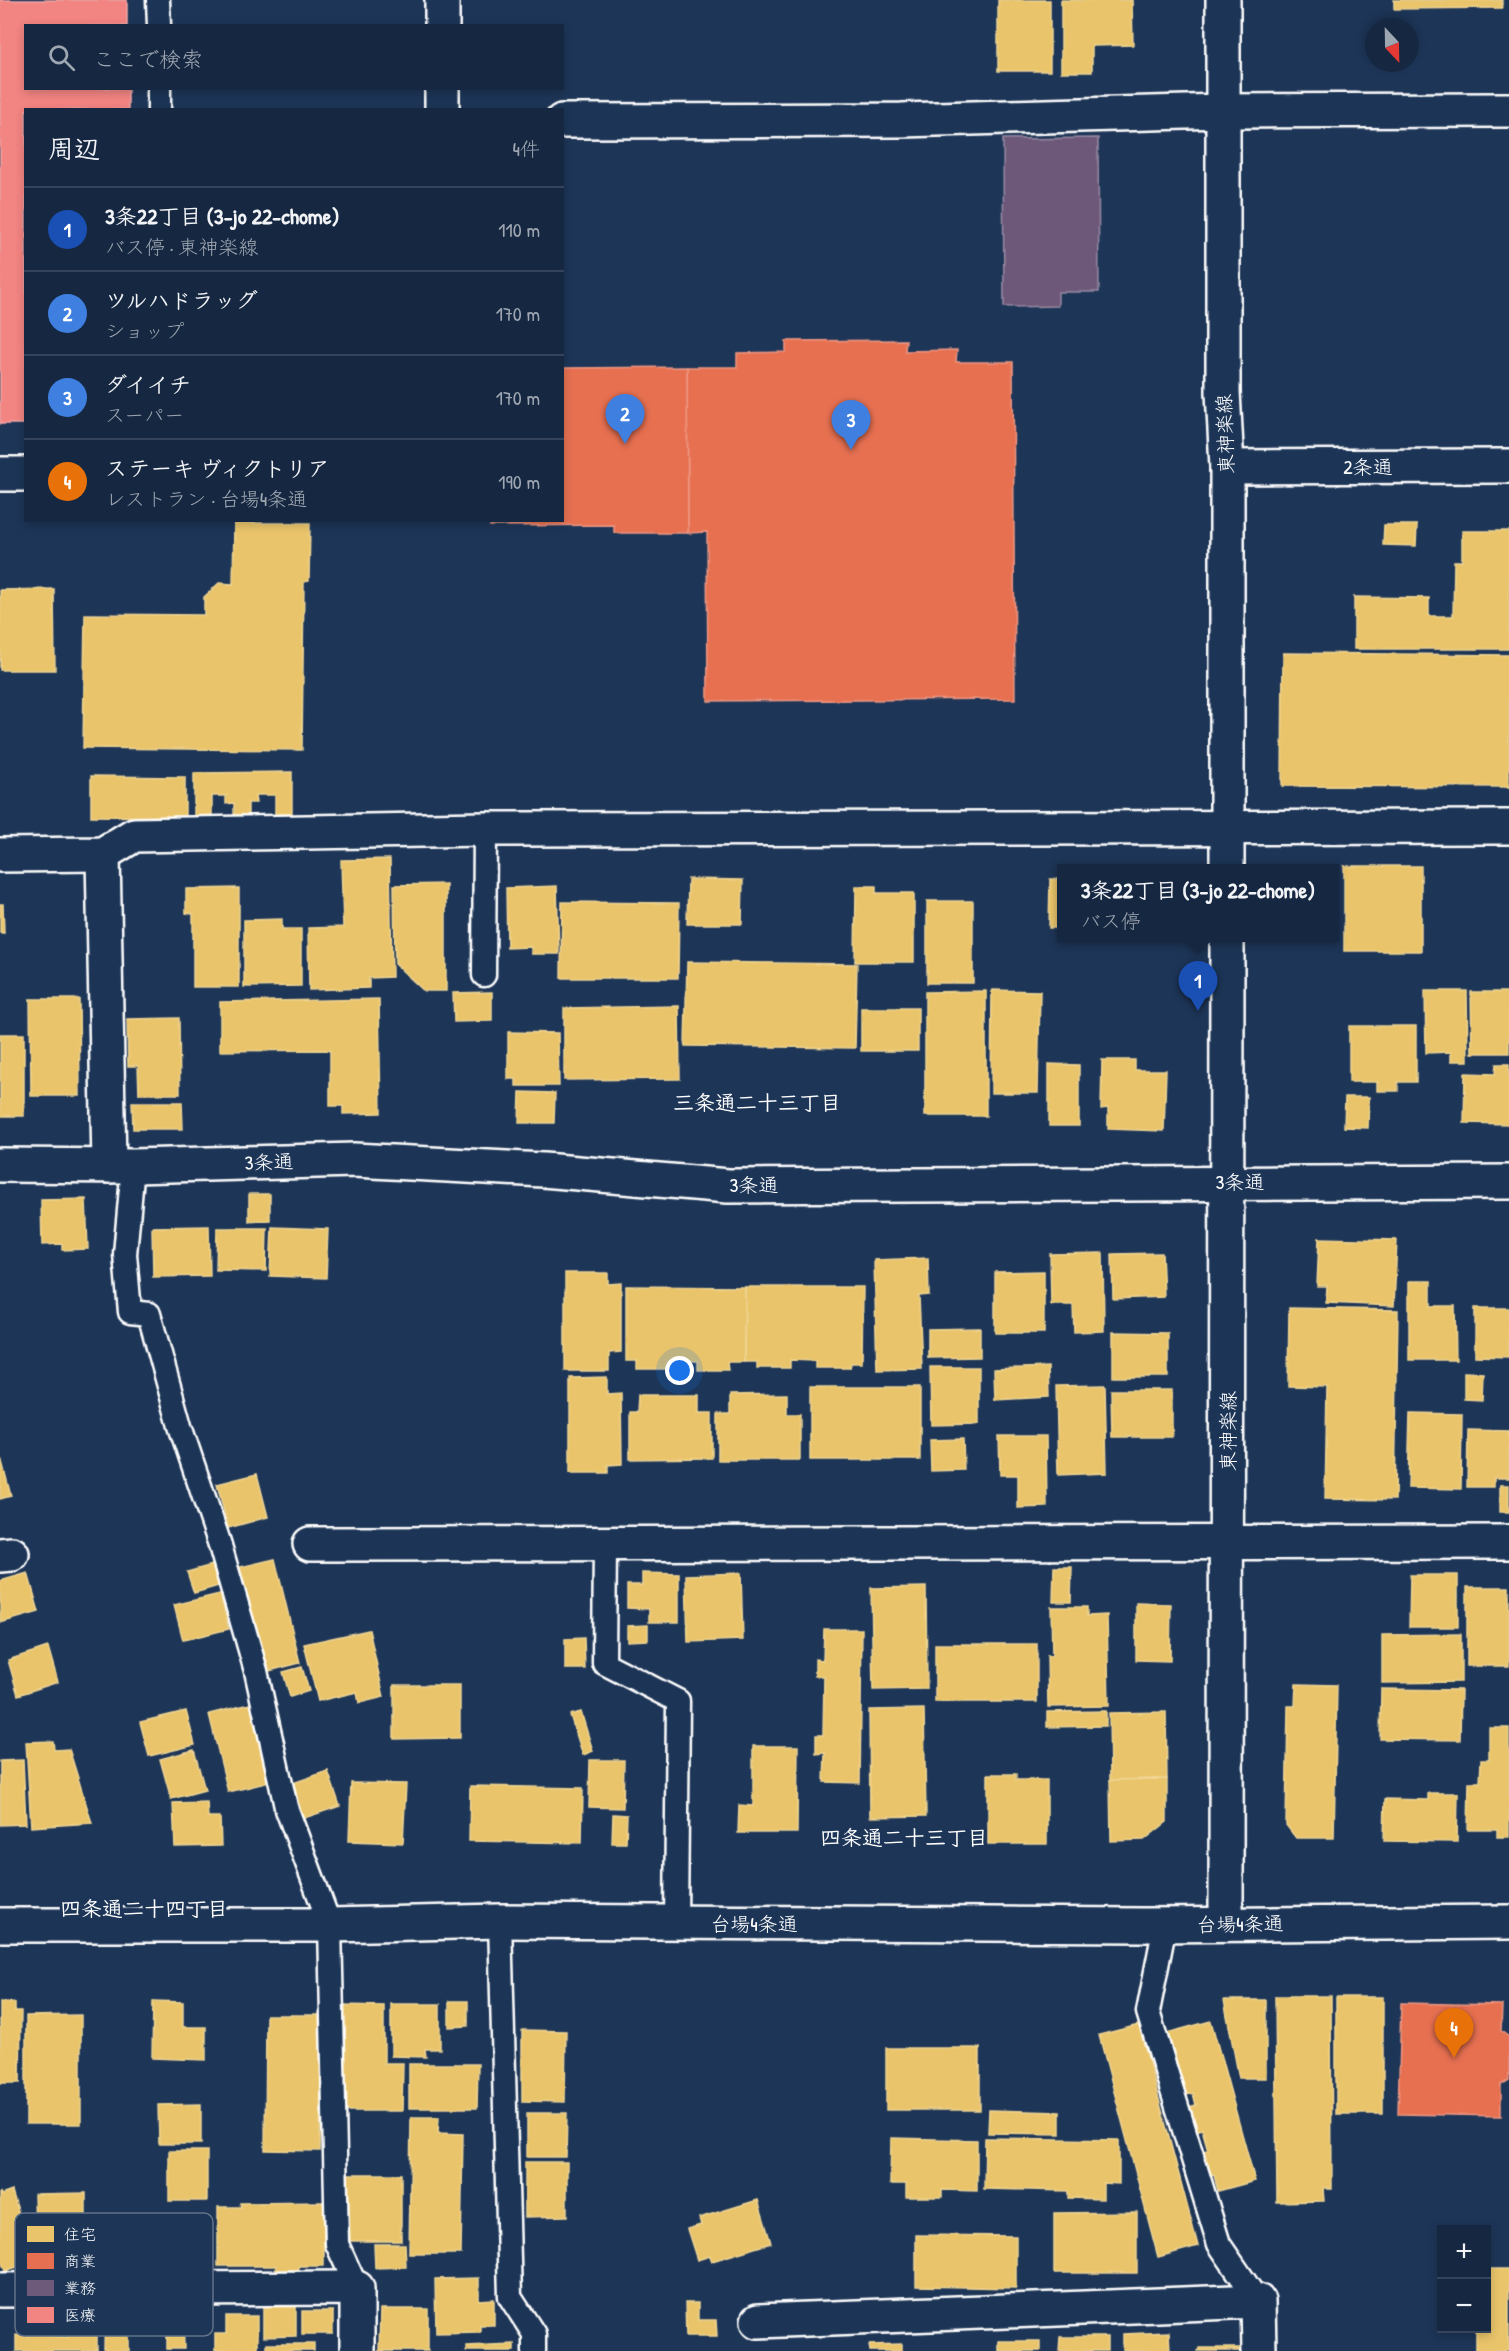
<!DOCTYPE html>
<html lang="ja">
<head>
<meta charset="utf-8">
<style>
  :root { --surface:#162841; --page:#1f3048; --text:#f1f3f6; --muted:#9ea6b1; --line:#35445a; --accent:#ea580c }
  body { margin:0; font-family:"Patrick Hand","Klee One",sans-serif; background:var(--page); color:var(--text) }
  .controls { position:absolute; right:18px; bottom:18px; display:grid; overflow:hidden; border-radius:0px; box-shadow:0 3px 9px #0003 }
  .controls button { width:54px; height:54px; display:grid; place-items:center; padding:0; border:0; border-bottom:2px solid var(--line); background:var(--surface); color:var(--text); font:30px sans-serif }
  .compass { position:absolute; left:1365px; top:18px; width:54px; height:54px; border-radius:50%; background:var(--surface); box-shadow:0 3px 9px #0003; rotate:158deg }
  .you { position:absolute; left:680px; top:1371px; width:21px; height:21px; margin:-15px; border:4px solid #fff; border-radius:50%; background:#1a73e8; box-shadow:0 0 0 9px #1a73e833 }
  .badge { display:grid; place-items:center; width:39px; height:39px; border-radius:50%; background:var(--accent); color:#fff; font-size:20px; font-weight:700 }
  .pin { position:absolute; translate:-50% -50px; filter:drop-shadow(0 2px 3px #0008) }
  .pin::after { content:''; position:absolute; top:32px; width:21px; height:18px; background:inherit; clip-path:polygon(0 0,100% 0,50% 100%) }
  .popup { position:absolute; left:1057px; top:864px; width:282px; height:78px; box-sizing:border-box; display:grid; place-content:center; border-radius:0px; background:var(--surface); filter:drop-shadow(0 2px 4px #0005); font-size:20px; white-space:nowrap; color:var(--muted) }
  .popup b { font-size:22px; color:var(--text) }
  .popup::after { content:''; position:absolute; left:50%; top:100%; margin-left:-12px; border:12px solid transparent; border-top-color:var(--surface) }
  .list { margin:0; padding:0; list-style:none }
  h2 { display:flex; justify-content:space-between; align-items:center; height:78px; margin:0; padding:0 24px; font-size:26px }
  h2 small { font-size:20px; font-weight:400; color:var(--muted) }
  .list li { display:grid; grid-template-columns:39px 1fr auto; gap:18px; align-items:center; box-sizing:border-box; height:84px; padding:0 24px; border-top:2px solid var(--line) }
  .list b { display:block; font-size:22px; white-space:nowrap }
  .list p { margin:0; font-size:20px; white-space:nowrap; color:var(--muted) }
  .list em { font-size:20px; font-style:normal; color:var(--muted) }
  .icon { flex:none; width:33px; height:33px; fill:none; stroke:currentColor; stroke-width:2; stroke-linecap:round; stroke-linejoin:round }
  .map { position:relative; flex:none; width:1509px; height:2351px; overflow:hidden }
  .search { position:absolute; background:var(--surface); box-shadow:0 3px 9px #0003; left:24px; top:24px; width:540px; height:66px; display:flex; align-items:center; gap:15px; box-sizing:border-box; padding:0 21px; border-radius:0px; color:var(--muted); font-size:22px }
  .panel { position:absolute; background:var(--surface); box-shadow:0 3px 9px #0003; left:24px; top:108px; width:540px; height:414px; border-radius:0px }
  .map>svg:first-child { display:block }
</style>
</head>
<body>
<div class="map">
<svg width="1509" height="2351" viewBox="0 0 1509 2351">
  <rect width="100%" height="100%" fill="#1d3557"/>
  <filter id="ink" filterUnits="userSpaceOnUse"><feTurbulence type="fractalNoise" baseFrequency=".0167" numOctaves="2"/><feDisplacementMap in="SourceGraphic" scale="12" xChannelSelector="R" yChannelSelector="G"/><feConvolveMatrix kernelMatrix="1 2 1 2 8 2 1 2 1" color-interpolation-filters="sRGB"/></filter>
  <g filter="url(#ink)">
    <g fill="#e9c46a" stroke="#f0d697" stroke-width="1.5">
      <rect x="998" y="0" width="52" height="71"/>
      <path d="M1061,0H1132L1133,45L1092,46V72H1061Z"/>
      <path d="M1394,0H1502V8L1394,9Z"/>
      <path d="M234,523H310L309,581L304,582L302,750L83,748L85,614L204,615V597L219,583L233,584Z"/>
      <path d="M1384,525H1417L1416,546L1383,545Z"/>
      <path d="M1462,531H1509V649H1354V597L1429,598V616H1453L1454,561H1462Z"/>
      <path d="M54,589L55,670H0V590Z"/>
      <path d="M1283,653L1509,655V787L1282,786Z"/>
      <path d="M292,772V821H275V795H255L256,803H248V821H234V803L226,804V796H212V822H194V773Z"/>
      <path d="M91,776L185,777V817L91,816Z"/>
      <path d="M390,859L392,977L369,978V988L309,990L308,928L343,927L341,860Z"/>
      <rect x="1344" y="866" width="77" height="85"/>
      <path d="M688,879L743,880L742,924H687Z"/>
      <path d="M1050,879H1062V928H1049Z"/>
      <path d="M446,884V991H424L395,964L394,885Z"/>
      <path d="M557,886L559,954H531V947L507,948L506,888Z"/>
      <path d="M856,886H876V893H914V962H855Z"/>
      <path d="M239,888V987H193V914L186,913V889Z"/>
      <rect x="927" y="901" width="46" height="82"/>
      <path d="M562,902L679,903L678,978H561Z"/>
      <path d="M0,904H3L4,933H0Z"/>
      <path d="M282,919V929H301V986L244,987V920Z"/>
      <path d="M687,962L857,964L855,1048L685,1046Z"/>
      <path d="M992,990L1040,991L1038,1093H991Z"/>
      <path d="M986,991V1116H925V992Z"/>
      <path d="M1425,991H1467L1468,1061H1451V1052L1426,1053Z"/>
      <path d="M492,992V1021L454,1022L453,993Z"/>
      <path d="M1471,992H1509V1053H1472Z"/>
      <path d="M30,999H79L80,1096H31Z"/>
      <path d="M379,999L381,1113L343,1114V1106H330V1050L220,1051V1002Z"/>
      <path d="M679,1006L680,1079L564,1080V1008Z"/>
      <rect x="861" y="1008" width="57" height="43"/>
      <path d="M179,1018L180,1094H139L138,1066H128L127,1019Z"/>
      <path d="M1349,1026H1416V1082H1398V1091H1377V1082H1349Z"/>
      <path d="M508,1032L558,1033L559,1086H516V1079H508Z"/>
      <rect x="0" y="1034" width="24" height="82"/>
      <path d="M1102,1060H1135V1070H1166L1164,1131L1108,1129V1108L1101,1109Z"/>
      <path d="M1049,1064L1079,1065V1126H1049Z"/>
      <path d="M1496,1064H1509V1124L1464,1123L1465,1073L1495,1074Z"/>
      <path d="M520,1092L555,1093L554,1123H519Z"/>
      <path d="M1345,1097H1369L1368,1128L1344,1127Z"/>
      <path d="M132,1102H182L183,1129H133Z"/>
      <path d="M249,1194H270V1220L249,1221Z"/>
      <path d="M86,1199L88,1249L62,1250V1244L42,1245L41,1200Z"/>
      <path d="M209,1226L210,1276L153,1277L152,1227Z"/>
      <path d="M272,1227L328,1229L326,1278L270,1276Z"/>
      <path d="M217,1228H267L266,1271L216,1270Z"/>
      <path d="M1319,1238L1397,1240L1394,1306L1326,1303L1327,1286H1317Z"/>
      <path d="M1103,1253L1104,1331L1074,1332L1073,1305H1051L1050,1254Z"/>
      <path d="M1162,1253L1164,1297L1113,1299L1112,1254Z"/>
      <path d="M928,1258L929,1295L919,1296L922,1369L877,1370L874,1260Z"/>
      <path d="M1044,1271V1333H995V1272Z"/>
      <path d="M565,1273H608V1284L621,1283V1352L609,1353V1371H565Z"/>
      <path d="M1409,1281H1431V1306H1455L1456,1360H1409Z"/>
      <path d="M626,1286L745,1287L744,1362H727L728,1370H698V1361H671V1369H637V1361H626Z"/>
      <path d="M745,1287H863L862,1363H851L850,1368H815V1361L790,1360V1368H757V1362H744Z"/>
      <path d="M1289,1308L1398,1310L1395,1500L1325,1499L1327,1387L1288,1386Z"/>
      <path d="M1475,1308H1509V1357L1475,1356Z"/>
      <path d="M980,1328V1357L928,1358V1329Z"/>
      <path d="M1113,1332L1168,1333V1377H1113Z"/>
      <path d="M930,1367H979V1424L931,1425Z"/>
      <path d="M1048,1367L1049,1397L995,1400L994,1369Z"/>
      <path d="M1464,1372L1483,1373L1482,1400L1464,1399Z"/>
      <path d="M607,1377V1394L621,1393L622,1464L608,1465V1473H570V1378Z"/>
      <path d="M1105,1385L1107,1473L1058,1475L1056,1386Z"/>
      <rect x="810" y="1387" width="110" height="73"/>
      <path d="M1111,1390H1172V1437H1112Z"/>
      <path d="M787,1394V1414H800V1460H718V1414H730V1395Z"/>
      <path d="M638,1395H699V1413H712V1458L630,1459V1412H637Z"/>
      <path d="M1410,1413L1462,1414L1461,1489L1408,1488Z"/>
      <path d="M1468,1430L1509,1431V1478H1494V1487H1467Z"/>
      <path d="M999,1436H1046L1047,1507L1018,1508V1475H1000Z"/>
      <path d="M963,1439L964,1470L931,1471L930,1440Z"/>
      <path d="M0,1454L11,1496L0,1499Z"/>
      <path d="M257,1474L268,1517L228,1528L217,1484Z"/>
      <rect x="1500" y="1485" width="9" height="27"/>
      <path d="M275,1559L300,1663L261,1673L236,1568Z"/>
      <path d="M216,1564L222,1585L194,1593L187,1572Z"/>
      <path d="M1054,1567H1072L1071,1602H1053Z"/>
      <path d="M28,1573L39,1612L0,1623V1581Z"/>
      <path d="M642,1573L679,1574V1622H649V1609L627,1608V1585H642Z"/>
      <path d="M741,1573L743,1640L688,1642L686,1575Z"/>
      <path d="M1410,1575H1458V1627H1409Z"/>
      <path d="M926,1587L927,1689L873,1690L871,1588Z"/>
      <rect x="1467" y="1587" width="42" height="79"/>
      <path d="M220,1594L229,1629L183,1640L174,1605Z"/>
      <path d="M1136,1603L1171,1604L1170,1661L1136,1660Z"/>
      <path d="M1051,1607H1087V1616L1107,1615L1109,1706L1048,1707L1047,1656H1052Z"/>
      <path d="M648,1625V1640L627,1641V1626Z"/>
      <path d="M824,1629H862L860,1783L824,1782L825,1753L816,1754V1735H823L824,1676H815V1659L823,1660Z"/>
      <path d="M369,1630L384,1697L359,1703L357,1692L318,1701L304,1644Z"/>
      <path d="M1461,1634V1682L1382,1683V1635Z"/>
      <path d="M584,1638L585,1669H565V1639Z"/>
      <rect x="935" y="1644" width="102" height="58"/>
      <path d="M48,1647L58,1682L18,1695L8,1660Z"/>
      <path d="M302,1667L309,1691L290,1697L283,1672Z"/>
      <path d="M1296,1684L1337,1685L1334,1838H1296L1286,1825L1288,1706H1295Z"/>
      <path d="M394,1685H460V1738L394,1739Z"/>
      <path d="M1381,1689L1461,1690L1460,1740L1380,1739Z"/>
      <path d="M250,1704L270,1782L228,1792L209,1714Z"/>
      <path d="M924,1709L926,1816L870,1817L869,1710Z"/>
      <path d="M186,1711L195,1745L149,1756L140,1722Z"/>
      <path d="M1106,1711V1726L1047,1727V1712Z"/>
      <path d="M581,1712L593,1751L583,1755L570,1715Z"/>
      <path d="M1166,1712L1167,1779L1110,1780L1109,1713Z"/>
      <path d="M1489,1728H1509V1837H1497V1830H1468L1469,1782H1480L1481,1760H1489Z"/>
      <path d="M53,1741L54,1750L69,1749L92,1823L31,1827L26,1742Z"/>
      <path d="M753,1746H798L797,1833H738L739,1805L753,1806Z"/>
      <path d="M194,1750L205,1790L171,1799L160,1759Z"/>
      <path d="M23,1760L26,1824L0,1825V1761Z"/>
      <path d="M590,1760H624L623,1808L589,1807Z"/>
      <path d="M328,1771L340,1806L301,1819L290,1784Z"/>
      <path d="M988,1774H1016V1780H1047V1844H988Z"/>
      <path d="M1167,1779V1822L1144,1840L1111,1841L1110,1780Z"/>
      <path d="M351,1783L406,1784L403,1843L349,1841Z"/>
      <path d="M470,1786L583,1788L582,1843L469,1841Z"/>
      <path d="M1428,1793H1458L1457,1842L1384,1841L1385,1799L1428,1800Z"/>
      <path d="M207,1802L208,1817H220L221,1846L175,1847L173,1803Z"/>
      <path d="M613,1814L627,1815L626,1843H612Z"/>
      <path d="M1275,1996H1331L1332,2189H1323L1324,2201L1277,2202Z"/>
      <rect x="1336" y="1997" width="47" height="117"/>
      <path d="M1224,2000H1266V2078H1239Z"/>
      <path d="M153,2001L183,2002V2027H206V2060L152,2058Z"/>
      <path d="M449,2001H468V2026L449,2027Z"/>
      <path d="M0,2002L15,2003V2011H21L20,2083H0Z"/>
      <path d="M391,2004H440V2049H425L426,2057L391,2056Z"/>
      <path d="M342,2005L384,2006V2063H403L402,2111H342Z"/>
      <path d="M81,2015V2124H26V2016Z"/>
      <path d="M266,2015H321L320,2151L265,2150Z"/>
      <path d="M1211,2021L1255,2181L1218,2191L1214,2175L1208,2176L1201,2151L1208,2150L1202,2129L1196,2131L1189,2107L1196,2105L1193,2093L1181,2097L1163,2034Z"/>
      <path d="M1139,2025L1198,2246L1158,2257L1099,2035Z"/>
      <path d="M522,2030L566,2031L565,2102L522,2101Z"/>
      <rect x="886" y="2048" width="94" height="62"/>
      <path d="M409,2064H478L477,2108H409Z"/>
      <path d="M201,2104V2144H159L158,2105Z"/>
      <path d="M989,2110L1060,2112V2134L988,2133Z"/>
      <path d="M527,2113H567L566,2157H527Z"/>
      <path d="M411,2117H439L438,2133L463,2134L461,2254H409Z"/>
      <path d="M891,2138L977,2140V2191L942,2190V2197H906V2184H890Z"/>
      <path d="M985,2138L1119,2140V2184L1103,2183V2199L1068,2198V2191L984,2189Z"/>
      <rect x="169" y="2151" width="38" height="50"/>
      <path d="M525,2162H567V2216L525,2217Z"/>
      <rect x="348" y="2174" width="53" height="67"/>
      <path d="M12,2191L20,2217L14,2219L21,2239L20,2266L5,2271L0,2257V2192L1,2195Z"/>
      <path d="M86,2193V2239H35L34,2194Z"/>
      <path d="M758,2200L771,2243L712,2261L710,2256L697,2260L687,2229L701,2225L699,2218Z"/>
      <path d="M324,2202V2266H299L298,2272L276,2273V2266H218V2207H241L240,2203Z"/>
      <path d="M1137,2212V2273H1054V2213Z"/>
      <path d="M916,2235L1016,2236V2288L916,2286Z"/>
      <path d="M374,2244H405L406,2267L375,2268Z"/>
      <path d="M1486,2269H1509V2351H1476V2328H1486Z"/>
      <path d="M479,2278V2300L494,2299V2325H480V2332L436,2333L435,2279Z"/>
      <path d="M296,2300V2336L263,2337V2301Z"/>
      <path d="M105,2301H123L122,2334H129V2351H104Z"/>
      <path d="M685,2303H698V2320H716L717,2336H686Z"/>
      <path d="M167,2308H183L184,2349H167Z"/>
      <path d="M380,2309H428V2351H379Z"/>
      <rect x="302" y="2311" width="31" height="23"/>
      <path d="M226,2316H257V2351H215V2334H226Z"/>
      <path d="M28,2322H50V2336L68,2337V2323L97,2324V2351H16V2335L28,2336Z"/>
      <path d="M1169,2332L1170,2351H1123V2334Z"/>
      <path d="M1060,2337H1107V2351H1059Z"/>
      <rect x="998" y="2341" width="42" height="10"/>
      <rect x="266" y="2344" width="48" height="7"/>
      <path d="M514,2344V2351H466V2346Z"/>
      <path d="M902,2344V2351H870L869,2345Z"/>
      <path d="M1199,2348H1244L1243,2351H1198Z"/>
    </g>
    <g fill="#e76f51" stroke="#ee9a85" stroke-width="1.5">
      <path d="M906,340L905,351L957,350L956,362H1013L1015,699L708,701L707,532L688,533L687,367H737V353L786,352V341Z"/>
      <path d="M687,367L688,533H614V525L490,526V520H562V368Z"/>
      <path d="M1401,2003L1502,2005L1501,2031L1509,2037V2080L1501,2085V2116L1398,2114Z"/>
    </g>
    <path fill="#6d597a" stroke="#998ba2" stroke-width="1.5" d="M1098,138L1099,292H1058V306L1004,307L1003,139Z"/>
    <path fill="#f28482" stroke="#f6a9a8" stroke-width="1.5" d="M0,0H127V26H26V88H128V110H26V424H0Z"/>
    <g fill="none" stroke-linecap="round" stroke-linejoin="round">
      <defs>
        <g id="lane">
          <path d="M158,0L159,26"/>
          <path d="M159,88V110"/>
          <path d="M484,975L485,829"/>
          <path d="M133,1166L125,1254L130,1312L149,1314L180,1426L219,1542L256,1671L286,1807L330,1925L337,2244L357,2288"/>
          <path d="M605,1543L604,1663L678,1701L676,1924"/>
          <path d="M500,1921L510,2297L534,2334V2351"/>
          <path d="M1165,1925L1148,2012L1219,2244L1258,2301"/>
        </g>
        <g id="street">
          <path d="M442,0V26"/>
          <path d="M442,88V110"/>
          <path d="M562,121L901,120L1222,111L1509,110"/>
          <path d="M0,474H26"/>
          <path d="M103,854L109,1166"/>
          <path d="M0,855L103,854L134,835L485,829L1509,827"/>
          <path d="M0,1165L133,1166L354,1160L543,1170L728,1186L1509,1182"/>
          <path d="M310,1544L1509,1542"/>
          <path d="M0,1555L12,1554"/>
          <path d="M0,2290L357,2288V2351"/>
          <path d="M758,2321L1258,2301L1259,2351"/>
        </g>
        <g id="secondary">
          <path d="M1223,0V392L1227,467V868"/>
          <path d="M1227,467L1509,466"/>
          <path d="M1226,1924L1227,938"/>
          <path d="M0,1925H330L500,1921L1145,1925L1509,1922"/>
        </g>
      </defs>
      <use href="#lane" stroke="#fff" stroke-width="27"/>
      <use href="#street" stroke="#fff" stroke-width="38"/>
      <use href="#secondary" stroke="#fff" stroke-width="38"/>
      <use href="#lane" stroke="#1d3557" stroke-width="22"/>
      <use href="#street" stroke="#1d3557" stroke-width="33"/>
      <use href="#secondary" stroke="#1d3557" stroke-width="33"/>
    </g>
  </g>
  <g text-anchor="middle" stroke-width="6" stroke-linejoin="round" paint-order="stroke">
    <g font-size="20" fill="#fff" stroke="#1d3557">
      <text transform="translate(1225 434) rotate(-92)" y="7">東神楽線</text>
      <text x="1368" y="474">2条通</text>
      <text transform="translate(269 1162) rotate(-2)" y="7">3条通</text>
      <text x="1240" y="1189">3条通</text>
      <text x="754" y="1192">3条通</text>
      <text transform="translate(1228 1431) rotate(-90)" y="7">東神楽線</text>
      <text x="754" y="1931">台場4条通</text>
      <text transform="translate(1240 1924) rotate(-1)" y="7">台場4条通</text>
    </g>
    <g font-size="21" font-weight="bold" fill="#fff" stroke="#1d3557">
      <text x="757" y="1110">三条通二十三丁目</text>
      <text x="904" y="1845">四条通二十三丁目</text>
      <text x="144" y="1916">四条通二十四丁目</text>
    </g>
  </g>
  <rect x="15" y="2213" width="198" height="123" rx="9" fill="#1d3557" stroke="#617289" stroke-width="1.5"/>
  <rect x="27" y="2226" width="27" height="16" fill="#e9c46a"/>
  <rect x="27" y="2253" width="27" height="16" fill="#e76f51"/>
  <rect x="27" y="2280" width="27" height="16" fill="#6d597a"/>
  <rect x="27" y="2307" width="27" height="16" fill="#f28482"/>
  <g font-size="16" fill="#fff">
    <text x="64" y="2240">住宅</text>
    <text x="64" y="2267">商業</text>
    <text x="64" y="2294">業務</text>
    <text x="64" y="2321">医療</text>
  </g>
</svg>
<div class="controls">
<button>+</button>
<button>−</button>
</div>
<svg class="compass" viewBox="-18 -18 36 36"><path d="M0-13l5 13h-10z" fill="#e53935"/><path d="M0 13l5-13h-10z" fill="#9ea6b1"/></svg>
<div class="you"></div>
<div class="pin badge" style="left:1198px;top:1011px;background:#1a4fb4">1</div>
<div class="popup"><b>3条22丁目 (3-jo 22-chome)</b>バス停</div>
<div class="pin badge" style="left:625px;top:444px;background:#3f7fe0">2</div>
<div class="pin badge" style="left:851px;top:450px;background:#3f7fe0">3</div>
<div class="pin badge" style="left:1454px;top:2058px;background:#e8710a">4</div>
<div class="search"><svg class="icon" aria-label="search" viewBox="0 0 24 24"><circle cx="10" cy="10" r="6"/><path d="M15 15l6 6"/></svg>ここで検索</div>
<section class="panel">
<h2>周辺<small>4件</small></h2>
<ul class="list">
<li><span class="badge" style="background:#1a4fb4">1</span><div><b>3条22丁目 (3-jo 22-chome)</b><p>バス停 · 東神楽線</p></div><em>110 m</em></li>
<li><span class="badge" style="background:#3f7fe0">2</span><div><b>ツルハドラッグ</b><p>ショップ</p></div><em>170 m</em></li>
<li><span class="badge" style="background:#3f7fe0">3</span><div><b>ダイイチ</b><p>スーパー</p></div><em>170 m</em></li>
<li><span class="badge" style="background:#e8710a">4</span><div><b>ステーキ ヴィクトリア</b><p>レストラン · 台場4条通</p></div><em>190 m</em></li>
</ul>
</section>
</div>
</body>
</html>
